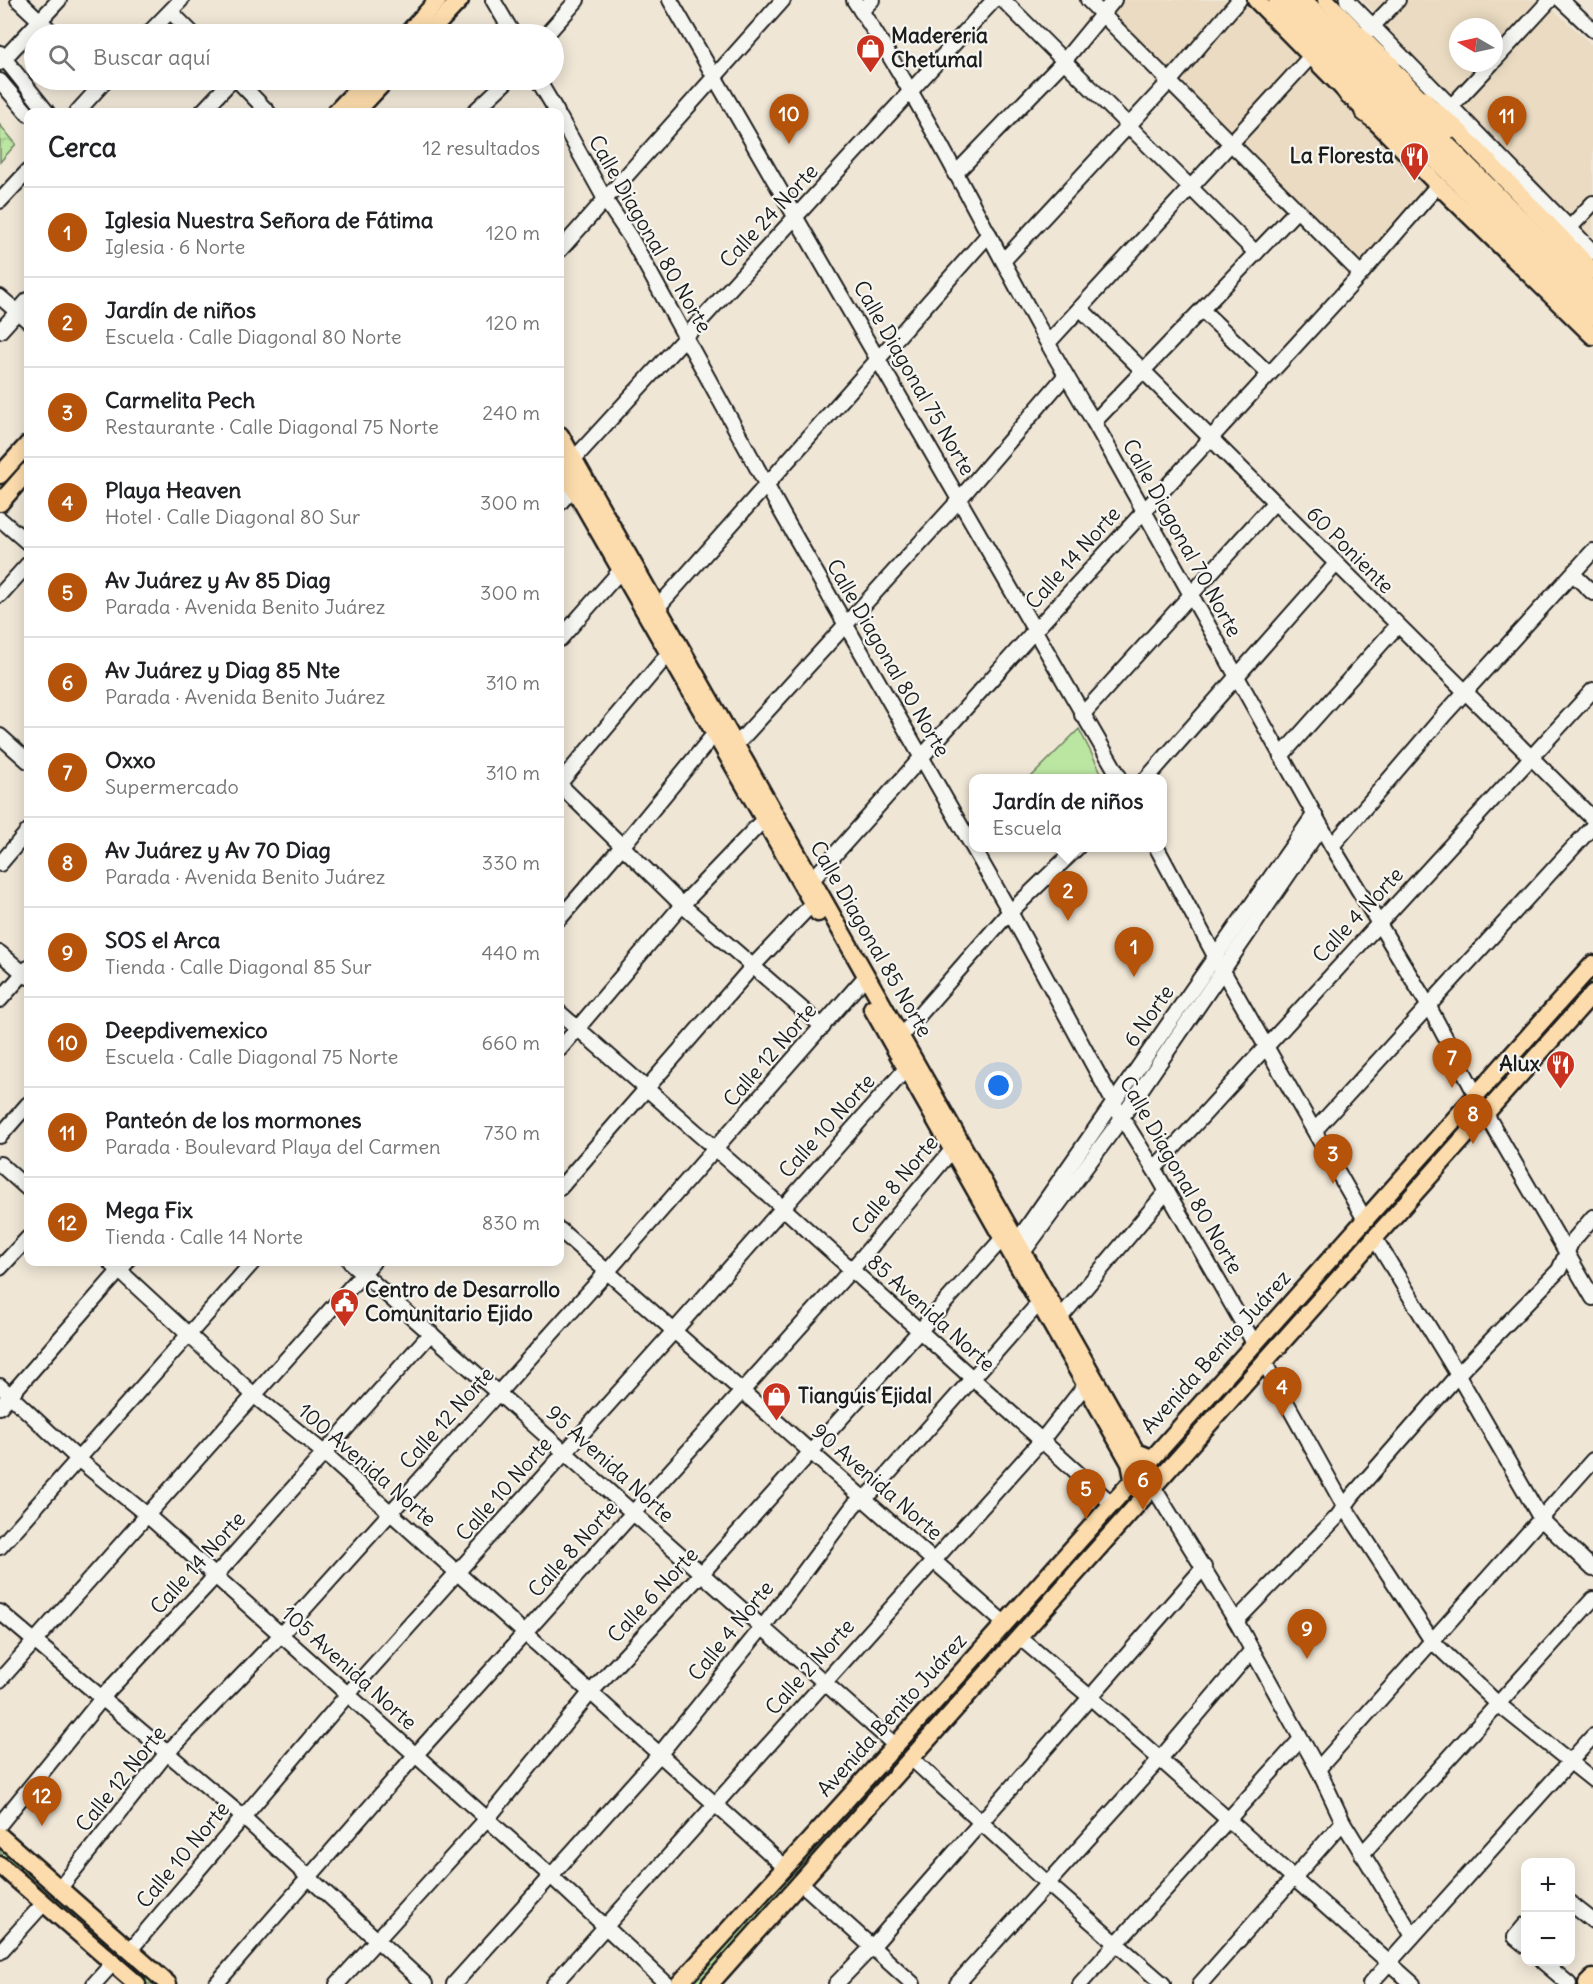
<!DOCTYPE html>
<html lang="es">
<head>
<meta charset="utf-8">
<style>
  :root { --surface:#fff; --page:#f6f6f6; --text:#202124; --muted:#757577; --line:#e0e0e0; --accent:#b45309 }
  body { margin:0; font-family:Delius,sans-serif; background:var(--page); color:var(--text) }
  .controls { position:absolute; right:18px; bottom:18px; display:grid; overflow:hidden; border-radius:12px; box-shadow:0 3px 15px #0003 }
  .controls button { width:54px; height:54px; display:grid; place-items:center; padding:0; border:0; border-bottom:2px solid var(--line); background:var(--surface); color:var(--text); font:30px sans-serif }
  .compass { position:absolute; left:1449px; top:18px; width:54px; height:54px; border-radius:50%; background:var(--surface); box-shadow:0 3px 15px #0003; rotate:279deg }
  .you { position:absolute; left:999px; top:1086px; width:21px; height:21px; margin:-15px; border:4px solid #fff; border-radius:50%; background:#1a73e8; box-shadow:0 0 0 9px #1a73e833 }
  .badge { display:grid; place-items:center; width:39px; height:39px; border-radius:50%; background:var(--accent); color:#fff; font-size:20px; font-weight:700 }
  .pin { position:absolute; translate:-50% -50px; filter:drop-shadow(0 2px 3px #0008) }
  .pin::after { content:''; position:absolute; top:32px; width:21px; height:18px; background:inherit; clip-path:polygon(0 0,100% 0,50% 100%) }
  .popup { position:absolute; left:969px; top:774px; width:198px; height:78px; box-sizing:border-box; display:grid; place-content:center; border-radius:12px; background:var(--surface); filter:drop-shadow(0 2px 4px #0005); font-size:20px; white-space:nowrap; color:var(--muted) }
  .popup b { font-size:22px; color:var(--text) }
  .popup::after { content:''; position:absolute; left:50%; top:100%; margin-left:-12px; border:12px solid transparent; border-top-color:var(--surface) }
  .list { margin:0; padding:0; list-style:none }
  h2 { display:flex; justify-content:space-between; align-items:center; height:78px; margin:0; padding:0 24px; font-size:26px }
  h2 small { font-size:20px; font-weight:400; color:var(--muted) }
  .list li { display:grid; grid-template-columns:39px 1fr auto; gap:18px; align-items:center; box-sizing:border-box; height:90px; padding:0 24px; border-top:2px solid var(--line) }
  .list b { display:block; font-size:22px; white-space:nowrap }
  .list p { margin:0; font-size:20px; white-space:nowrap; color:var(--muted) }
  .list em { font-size:20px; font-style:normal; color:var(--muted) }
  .icon { flex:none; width:33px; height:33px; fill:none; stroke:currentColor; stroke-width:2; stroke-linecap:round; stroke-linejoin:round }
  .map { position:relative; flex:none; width:1593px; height:1984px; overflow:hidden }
  .search { position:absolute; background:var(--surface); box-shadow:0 3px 15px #0003; left:24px; top:24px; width:540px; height:66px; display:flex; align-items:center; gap:15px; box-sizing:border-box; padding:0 21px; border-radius:33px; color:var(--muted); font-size:22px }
  .panel { position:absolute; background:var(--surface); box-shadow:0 3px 15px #0003; left:24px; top:108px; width:540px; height:1158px; border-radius:12px }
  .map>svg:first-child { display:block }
</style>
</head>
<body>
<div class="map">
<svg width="1593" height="1984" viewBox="0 0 1593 1984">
  <defs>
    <pattern id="grass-tufts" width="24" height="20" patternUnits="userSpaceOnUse" patternTransform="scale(1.5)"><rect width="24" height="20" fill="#bbe6a2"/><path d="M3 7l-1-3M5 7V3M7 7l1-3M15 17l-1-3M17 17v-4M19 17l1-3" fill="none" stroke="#a0c58b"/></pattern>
    <pattern id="forest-crowns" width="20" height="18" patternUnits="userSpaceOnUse" patternTransform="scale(1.5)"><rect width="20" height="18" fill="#bbe6a2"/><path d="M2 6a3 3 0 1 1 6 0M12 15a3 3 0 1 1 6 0" fill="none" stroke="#a0c58b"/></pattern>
  </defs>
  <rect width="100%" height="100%" fill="#efe6d6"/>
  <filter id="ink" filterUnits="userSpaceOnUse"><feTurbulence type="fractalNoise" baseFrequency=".0167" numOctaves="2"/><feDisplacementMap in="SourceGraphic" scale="12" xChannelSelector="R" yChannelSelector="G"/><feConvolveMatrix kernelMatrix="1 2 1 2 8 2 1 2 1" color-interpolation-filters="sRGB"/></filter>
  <g filter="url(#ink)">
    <g fill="#eadbc2" fill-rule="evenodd">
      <path d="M1101,0H1245L1433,190L1364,270Z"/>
      <path d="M1362,0H1543L1593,46V242L1373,16L1376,13ZM1458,27H1494V63H1458Z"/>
      <path d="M560,1218L607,1260L620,1246L633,1257L621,1272L675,1320L687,1306L700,1317L687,1332L740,1379L753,1365L768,1378L757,1390L811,1438L823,1424L836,1436L823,1451L865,1488L1019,1312L1033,1324L879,1499L934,1548L942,1540L953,1549L945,1559L1000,1608L988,1622L933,1574L923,1585L910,1573L920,1561L811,1465L800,1477L787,1465L797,1453L743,1405L731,1418L718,1406L729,1392L676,1345L665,1357L651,1345L662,1332L608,1283L551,1348L539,1337L595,1272L560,1240Z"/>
    </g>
    <g fill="url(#grass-tufts)" stroke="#6c815f" stroke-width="1.5">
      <path d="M1593,973V984L1444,1151H1440V1145Z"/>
      <path d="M1406,1185L1407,1190L1247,1370H1243V1365Z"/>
      <path d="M1218,1392H1222V1398L1078,1560H1073V1556Z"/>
      <path d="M1043,1590L1047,1591V1597L854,1808L852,1805Z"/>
      <path d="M833,1825H837V1832L701,1984H690Z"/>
      <path d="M0,1846L158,1984H147L0,1853Z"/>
    </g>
    <path fill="url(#forest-crowns)" stroke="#6c815f" stroke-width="1.5" d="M0,125L16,144L0,162Z"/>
    <path fill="#bbe6a2" stroke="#6c815f" stroke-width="1.5" d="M1079,729L1104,778H1030Z"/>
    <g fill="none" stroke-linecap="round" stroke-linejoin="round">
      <defs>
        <g id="minor">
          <path d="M18,0L54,34"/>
          <path d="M493,0L513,34"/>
          <path d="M670,0L1120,778"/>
          <path d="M854,0C944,135 1009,285 1094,422L1332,846L1428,1005L1476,1095"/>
          <path d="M1003,0L1256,253"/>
          <path d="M1088,0L1361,274"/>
          <path d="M1347,0L1593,252"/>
          <path d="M1561,0L1593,30"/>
          <path d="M861,11L872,0"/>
          <path d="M171,12L193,34"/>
          <path d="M1367,32L1398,0"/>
          <path d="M148,34L181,0"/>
          <path d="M547,34L577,0"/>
          <path d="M0,53L47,112"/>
          <path d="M1494,61L1550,0"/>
          <path d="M0,63L59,0"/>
          <path d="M237,80L268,112"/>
          <path d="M538,80L557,112"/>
          <path d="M0,81L28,114"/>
          <path d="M77,112L106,80"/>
          <path d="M202,112L232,80"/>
          <path d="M474,112L508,80"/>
          <path d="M1446,112L1492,63"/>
          <path d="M560,118L606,201L632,240L783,515L1010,912L1121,1116L1154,1169L1254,1343"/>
          <path d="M955,174L1064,61L1114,0"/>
          <path d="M0,201L28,171"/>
          <path d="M1564,234L1593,203"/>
          <path d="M560,250L783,0"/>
          <path d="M1004,260L1169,82L1239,0"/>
          <path d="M0,297L28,321"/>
          <path d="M1080,308L1593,819"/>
          <path d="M1202,310L1269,374"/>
          <path d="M0,331L28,300"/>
          <path d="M1048,343L1311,56"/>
          <path d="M1094,422L1297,210"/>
          <path d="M573,460L994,0"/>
          <path d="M560,503L580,480"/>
          <path d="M0,519L28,543"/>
          <path d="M1573,574L1593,593"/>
          <path d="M0,595L28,564"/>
          <path d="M658,607L989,234"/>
          <path d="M560,639L621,570"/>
          <path d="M1082,715L1273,504"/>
          <path d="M0,736L28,761"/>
          <path d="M736,745L951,509L1065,376"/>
          <path d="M1281,756L1397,626"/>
          <path d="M1147,778L1336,564"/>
          <path d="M560,783L674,647"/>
          <path d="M560,785L682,905L823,1027"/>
          <path d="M1332,846L1445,714L1593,551"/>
          <path d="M1157,848L1223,971L1364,1218"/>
          <path d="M0,864L28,831"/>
          <path d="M812,880L1028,638L1361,274L1438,185"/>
          <path d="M560,918L625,843L720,727"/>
          <path d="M0,953L28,977"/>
          <path d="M0,1000L28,968"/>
          <path d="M560,1013L782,1207L1111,1503"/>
          <path d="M901,1036L1005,917L1077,848"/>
          <path d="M560,1049L682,905L770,813"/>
          <path d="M1486,1114L1593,1298"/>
          <path d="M1315,1130L1593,826"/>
          <path d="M0,1136L28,1104"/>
          <path d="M0,1164L28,1189"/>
          <path d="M1154,1169L1593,690"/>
          <path d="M560,1188L753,966L812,904"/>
          <path d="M560,1230L1004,1623"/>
          <path d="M1374,1237L1458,1375L1541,1519L1593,1569"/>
          <path d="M1018,1240L1314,815"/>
          <path d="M1024,1251L1116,1126L1321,827"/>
          <path d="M110,1262L255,1396L324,1453L785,1867"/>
          <path d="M350,1262L895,1745"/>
          <path d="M0,1268L28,1238"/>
          <path d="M1061,1317L1167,1191"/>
          <path d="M1264,1362L1344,1506L1432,1641L1498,1704L1593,1780"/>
          <path d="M0,1386L78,1459L147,1515L551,1876L667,1984"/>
          <path d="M0,1407L127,1262"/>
          <path d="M1152,1485L1236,1621L1318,1769L1343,1822L1413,1936"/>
          <path d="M0,1547L253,1262"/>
          <path d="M0,1612L243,1817L425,1984"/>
          <path d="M1236,1621L1337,1517L1353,1495L1463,1369L1559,1270L1571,1243L1593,1217"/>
          <path d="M1019,1637L1090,1697L1413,1984"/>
          <path d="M0,1680L373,1262"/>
          <path d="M911,1758L1048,1884L1163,1984"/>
          <path d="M1318,1769L1593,1460"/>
          <path d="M0,1824L108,1691L208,1584L431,1333"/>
          <path d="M1362,1854L1593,1599"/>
          <path d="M800,1882L913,1984"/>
          <path d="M60,1888L166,1754L276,1640L614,1264L866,976"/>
          <path d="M1570,1903L1593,1921"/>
          <path d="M1526,1924L1515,1937L1526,1946"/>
          <path d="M130,1950L348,1694L674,1331L911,1063"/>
          <path d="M0,1952L44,1903"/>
          <path d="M1543,1962L1569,1984"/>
          <path d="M94,1984L113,1963"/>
          <path d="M216,1984L411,1760L859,1261L957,1144"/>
          <path d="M337,1984L492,1813L590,1693L702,1573L1003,1238"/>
          <path d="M454,1984L659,1755L769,1619L854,1505L873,1491L1039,1303"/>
          <path d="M554,1984L1042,1440L1090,1379"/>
          <path d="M836,1984L871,1948L1204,1567"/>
          <path d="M957,1984L1160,1759L1252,1650"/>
          <path d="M1080,1984L1301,1739"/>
          <path d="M1200,1984L1343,1822"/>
          <path d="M1370,1984L1593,1736"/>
        </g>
        <g id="major">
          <path d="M1256,0L1438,185L1593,336"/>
          <path d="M1326,0L1422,100L1457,129L1593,271"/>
          <path d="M407,34L438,0"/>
          <path d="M428,34L460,0"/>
          <path d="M336,112L366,80"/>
          <path d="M356,112L386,80"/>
          <path d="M560,435L1136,1452L1151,1458"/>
          <path d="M560,464L818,913"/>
          <path d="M0,475L28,444"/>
          <path d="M0,503L28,471"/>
          <path d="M872,1008L1130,1463L1133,1478"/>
          <path d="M0,1836L168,1984"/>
          <path d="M0,1865L137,1984"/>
          <path d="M679,1984C987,1647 1289,1304 1593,964"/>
          <path d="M710,1984L1593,993"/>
          <path d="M1587,1984L1593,1978"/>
        </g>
        <g id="highway">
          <path d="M1279,0L1593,315"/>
          <path d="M1301,0L1593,294"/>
          <path d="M1351,35L1389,65"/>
          <path d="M1324,58L1350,95"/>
          <path d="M1422,100L1445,131"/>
          <path d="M1365,111L1406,142"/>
        </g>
      </defs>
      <use href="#minor" stroke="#1c1c1c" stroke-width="18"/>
      <use href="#major" stroke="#1c1c1c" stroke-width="21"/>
      <use href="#highway" stroke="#1c1c1c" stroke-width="24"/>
      <use href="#minor" stroke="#f6f6f2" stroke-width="14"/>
      <use href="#major" stroke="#fcdcac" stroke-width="16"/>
      <use href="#highway" stroke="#fcdcac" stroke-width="20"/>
    </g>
  </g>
  <defs>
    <symbol id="shop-pin" viewBox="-11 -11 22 30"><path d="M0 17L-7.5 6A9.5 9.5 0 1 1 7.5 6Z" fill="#c8321e" stroke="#f6f6f2"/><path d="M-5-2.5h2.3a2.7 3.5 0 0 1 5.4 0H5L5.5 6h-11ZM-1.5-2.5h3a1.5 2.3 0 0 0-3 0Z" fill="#fff"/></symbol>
    <symbol id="restaurant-pin" viewBox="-11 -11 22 30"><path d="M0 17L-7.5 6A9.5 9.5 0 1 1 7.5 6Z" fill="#c8321e" stroke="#f6f6f2"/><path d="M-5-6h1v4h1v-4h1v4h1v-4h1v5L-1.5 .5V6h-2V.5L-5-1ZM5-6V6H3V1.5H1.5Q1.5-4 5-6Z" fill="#fff"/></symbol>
    <symbol id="civic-pin" viewBox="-11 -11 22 30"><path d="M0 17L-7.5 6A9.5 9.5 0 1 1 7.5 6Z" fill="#c8321e" stroke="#f6f6f2"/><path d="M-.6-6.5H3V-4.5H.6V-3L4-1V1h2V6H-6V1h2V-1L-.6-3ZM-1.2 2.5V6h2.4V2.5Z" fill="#fff"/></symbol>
  </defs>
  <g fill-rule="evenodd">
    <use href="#shop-pin" x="854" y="32" width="33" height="45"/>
    <use href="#restaurant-pin" x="1398" y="140" width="33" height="45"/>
    <use href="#restaurant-pin" x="1544" y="1048" width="33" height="45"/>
    <use href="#civic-pin" x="328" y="1286" width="33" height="45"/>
    <use href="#shop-pin" x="760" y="1380" width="33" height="45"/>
  </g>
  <g text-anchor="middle" stroke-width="4.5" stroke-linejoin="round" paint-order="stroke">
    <g font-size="21" font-weight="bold" fill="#1c1c1c" stroke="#f6f6f2" text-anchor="start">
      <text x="891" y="43">Madereria<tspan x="891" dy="24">Chetumal</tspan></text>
      <text x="1394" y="163" text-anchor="end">La Floresta</text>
      <text x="1540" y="1071" text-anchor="end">Alux</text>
      <text x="365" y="1297">Centro de Desarrollo<tspan x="365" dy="24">Comunitario Ejido</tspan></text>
      <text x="798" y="1403">Tianguis Ejidal</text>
    </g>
    <g font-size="21" fill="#1c1c1c" stroke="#f6f6f2">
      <text transform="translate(769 216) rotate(-47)" y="7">Calle 24 Norte</text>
      <text transform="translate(650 234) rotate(60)" y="7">Calle Diagonal 80 Norte</text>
      <text transform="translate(914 378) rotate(60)" y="7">Calle Diagonal 75 Norte</text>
      <text transform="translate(1182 538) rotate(61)" y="7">Calle Diagonal 70 Norte</text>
      <text transform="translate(1350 550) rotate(45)" y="7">60 Poniente</text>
      <text transform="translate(1073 558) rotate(-48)" y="7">Calle 14 Norte</text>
      <text transform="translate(888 658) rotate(60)" y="7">Calle Diagonal 80 Norte</text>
      <text transform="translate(1358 915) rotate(-47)" y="7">Calle 4 Norte</text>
      <text transform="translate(871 939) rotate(60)" y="7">Calle Diagonal 85 Norte</text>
      <text transform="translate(1149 1016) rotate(-55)" y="7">6 Norte</text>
      <text transform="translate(770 1055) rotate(-49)" y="7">Calle 12 Norte</text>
      <text transform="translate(827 1126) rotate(-48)" y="7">Calle 10 Norte</text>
      <text transform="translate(1181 1175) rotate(60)" y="7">Calle Diagonal 80 Norte</text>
      <text transform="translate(895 1185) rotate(-50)" y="7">Calle 8 Norte</text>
      <text transform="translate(931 1313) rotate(42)" y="7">85 Avenida Norte</text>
      <text transform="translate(1216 1352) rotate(-48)" y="7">Avenida Benito Juárez</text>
      <text transform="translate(447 1418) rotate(-48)" y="7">Calle 12 Norte</text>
      <text transform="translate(610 1464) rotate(42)" y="7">95 Avenida Norte</text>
      <text transform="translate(367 1465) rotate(41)" y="7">100 Avenida Norte</text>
      <text transform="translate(877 1482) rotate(41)" y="7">90 Avenida Norte</text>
      <text transform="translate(504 1489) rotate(-48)" y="7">Calle 10 Norte</text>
      <text transform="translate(573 1549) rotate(-48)" y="7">Calle 8 Norte</text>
      <text transform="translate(198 1563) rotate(-48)" y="7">Calle 14 Norte</text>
      <text transform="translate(653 1595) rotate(-47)" y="7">Calle 6 Norte</text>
      <text transform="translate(731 1631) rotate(-51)" y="7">Calle 4 Norte</text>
      <text transform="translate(810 1667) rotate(-48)" y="7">Calle 2 Norte</text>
      <text transform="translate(349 1668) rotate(42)" y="7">105 Avenida Norte</text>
      <text transform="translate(892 1715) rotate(-48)" y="7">Avenida Benito Juárez</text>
      <text transform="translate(121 1779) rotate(-51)" y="7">Calle 12 Norte</text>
      <text transform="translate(183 1855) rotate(-50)" y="7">Calle 10 Norte</text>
    </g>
  </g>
</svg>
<div class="controls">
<button>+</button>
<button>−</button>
</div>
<svg class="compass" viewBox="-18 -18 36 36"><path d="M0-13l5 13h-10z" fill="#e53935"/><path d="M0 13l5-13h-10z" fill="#757577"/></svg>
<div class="you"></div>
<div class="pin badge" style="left:1134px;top:977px">1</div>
<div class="pin badge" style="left:1068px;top:921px">2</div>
<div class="popup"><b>Jardín de niños</b>Escuela</div>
<div class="pin badge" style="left:1333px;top:1184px">3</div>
<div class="pin badge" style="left:1282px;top:1417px">4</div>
<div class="pin badge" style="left:1086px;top:1519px">5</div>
<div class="pin badge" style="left:1143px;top:1510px">6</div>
<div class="pin badge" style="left:1452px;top:1088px">7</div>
<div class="pin badge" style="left:1473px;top:1144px">8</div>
<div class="pin badge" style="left:1307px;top:1659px">9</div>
<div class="pin badge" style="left:789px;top:144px">10</div>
<div class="pin badge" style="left:1507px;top:146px">11</div>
<div class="pin badge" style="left:42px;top:1826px">12</div>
<div class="search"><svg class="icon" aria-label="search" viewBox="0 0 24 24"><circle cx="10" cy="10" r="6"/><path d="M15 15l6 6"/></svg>Buscar aquí</div>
<section class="panel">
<h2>Cerca<small>12 resultados</small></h2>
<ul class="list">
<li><span class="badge">1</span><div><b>Iglesia Nuestra Señora de Fátima</b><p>Iglesia · 6 Norte</p></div><em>120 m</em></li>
<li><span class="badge">2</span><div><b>Jardín de niños</b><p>Escuela · Calle Diagonal 80 Norte</p></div><em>120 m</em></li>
<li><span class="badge">3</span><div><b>Carmelita Pech</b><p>Restaurante · Calle Diagonal 75 Norte</p></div><em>240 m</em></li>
<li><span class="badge">4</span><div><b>Playa Heaven</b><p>Hotel · Calle Diagonal 80 Sur</p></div><em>300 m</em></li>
<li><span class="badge">5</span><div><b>Av Juárez y Av 85 Diag</b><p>Parada · Avenida Benito Juárez</p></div><em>300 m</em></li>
<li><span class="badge">6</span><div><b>Av Juárez y Diag 85 Nte</b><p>Parada · Avenida Benito Juárez</p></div><em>310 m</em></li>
<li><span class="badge">7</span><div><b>Oxxo</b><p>Supermercado</p></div><em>310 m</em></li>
<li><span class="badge">8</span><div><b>Av Juárez y Av 70 Diag</b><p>Parada · Avenida Benito Juárez</p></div><em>330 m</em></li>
<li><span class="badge">9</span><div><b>SOS el Arca</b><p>Tienda · Calle Diagonal 85 Sur</p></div><em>440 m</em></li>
<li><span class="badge">10</span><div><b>Deepdivemexico</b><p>Escuela · Calle Diagonal 75 Norte</p></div><em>660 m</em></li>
<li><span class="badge">11</span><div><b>Panteón de los mormones</b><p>Parada · Boulevard Playa del Carmen</p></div><em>730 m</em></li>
<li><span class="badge">12</span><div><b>Mega Fix</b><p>Tienda · Calle 14 Norte</p></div><em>830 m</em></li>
</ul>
</section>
</div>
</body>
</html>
